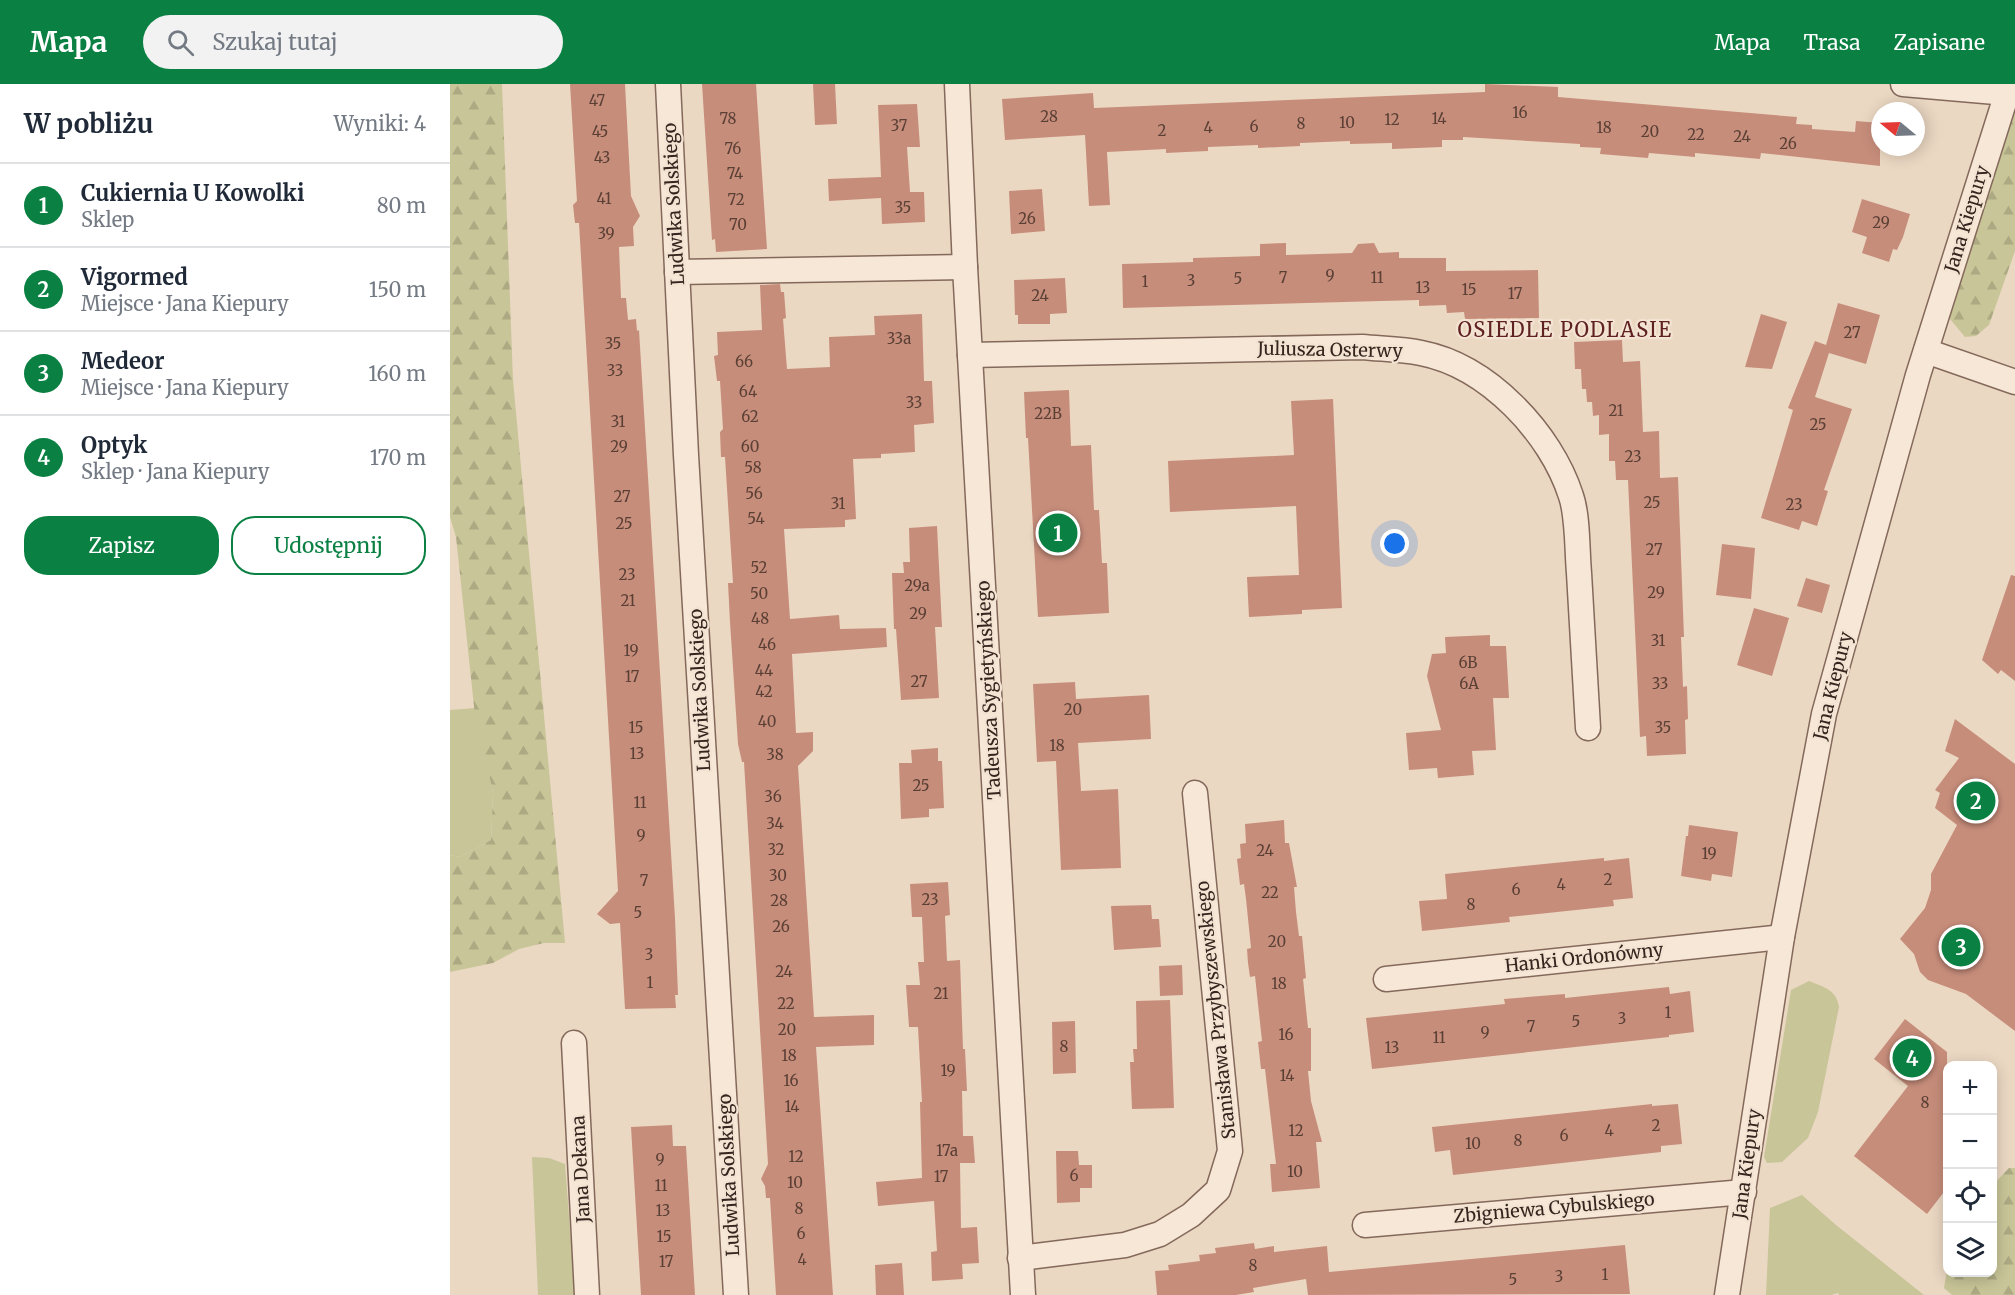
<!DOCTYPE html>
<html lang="pl">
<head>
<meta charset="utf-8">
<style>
  :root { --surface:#fff; --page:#f2f2f3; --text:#1f2937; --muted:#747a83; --line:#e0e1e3; --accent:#0b8043 }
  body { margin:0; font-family:Merriweather,serif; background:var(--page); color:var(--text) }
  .controls { position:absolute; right:18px; bottom:18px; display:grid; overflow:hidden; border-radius:12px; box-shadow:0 3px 15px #0003 }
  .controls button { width:54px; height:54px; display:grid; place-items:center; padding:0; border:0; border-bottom:2px solid var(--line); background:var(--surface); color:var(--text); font:30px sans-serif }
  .compass { position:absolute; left:1421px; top:18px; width:54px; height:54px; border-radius:50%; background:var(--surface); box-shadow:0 3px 15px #0003; rotate:289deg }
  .you { position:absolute; left:945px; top:460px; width:21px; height:21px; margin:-15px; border:4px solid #fff; border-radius:50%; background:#1a73e8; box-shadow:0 0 0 9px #1a73e833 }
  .badge { display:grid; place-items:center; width:39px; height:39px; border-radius:50%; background:var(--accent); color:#fff; font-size:20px; font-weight:700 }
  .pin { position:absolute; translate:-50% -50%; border:3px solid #fff; box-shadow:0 2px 6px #0006 }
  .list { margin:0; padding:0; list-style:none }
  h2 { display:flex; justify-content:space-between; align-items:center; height:78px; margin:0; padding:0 24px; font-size:26px }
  h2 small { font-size:20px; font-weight:400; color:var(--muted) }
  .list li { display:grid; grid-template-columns:39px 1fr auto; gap:18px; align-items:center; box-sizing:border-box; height:84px; padding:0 24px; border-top:2px solid var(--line) }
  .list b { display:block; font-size:22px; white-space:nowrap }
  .list p { margin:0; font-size:20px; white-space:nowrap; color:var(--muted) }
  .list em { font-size:20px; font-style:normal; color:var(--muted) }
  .actions { display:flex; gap:12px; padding:18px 24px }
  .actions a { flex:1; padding:14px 0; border:2px solid var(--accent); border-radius:24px; text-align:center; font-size:21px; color:var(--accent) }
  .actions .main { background:var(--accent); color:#fff }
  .icon { flex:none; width:33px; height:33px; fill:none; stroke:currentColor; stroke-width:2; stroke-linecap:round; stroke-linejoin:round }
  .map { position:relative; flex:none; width:1565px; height:1211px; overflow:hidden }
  header { display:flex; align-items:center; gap:36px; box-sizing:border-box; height:84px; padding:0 30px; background:var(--accent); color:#fff }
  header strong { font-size:28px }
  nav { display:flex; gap:33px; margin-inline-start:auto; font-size:21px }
  .search { width:420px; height:54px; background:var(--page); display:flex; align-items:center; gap:15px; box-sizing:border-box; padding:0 21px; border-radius:33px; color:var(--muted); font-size:22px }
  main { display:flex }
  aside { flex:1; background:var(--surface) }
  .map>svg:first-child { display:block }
</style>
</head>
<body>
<header>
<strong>Mapa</strong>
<div class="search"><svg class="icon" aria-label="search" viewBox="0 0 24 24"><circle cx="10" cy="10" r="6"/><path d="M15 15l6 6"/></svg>Szukaj tutaj</div>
<nav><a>Mapa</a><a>Trasa</a><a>Zapisane</a></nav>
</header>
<main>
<aside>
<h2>W pobliżu<small>Wyniki: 4</small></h2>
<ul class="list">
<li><span class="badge">1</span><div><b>Cukiernia U Kowolki</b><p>Sklep</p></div><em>80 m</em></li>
<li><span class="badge">2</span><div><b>Vigormed</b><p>Miejsce · Jana Kiepury</p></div><em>150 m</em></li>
<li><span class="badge">3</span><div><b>Medeor</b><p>Miejsce · Jana Kiepury</p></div><em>160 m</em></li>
<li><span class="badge">4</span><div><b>Optyk</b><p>Sklep · Jana Kiepury</p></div><em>170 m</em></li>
</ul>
<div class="actions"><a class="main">Zapisz</a><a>Udostępnij</a></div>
</aside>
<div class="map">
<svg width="1565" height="1211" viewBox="0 0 1565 1211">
  <defs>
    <pattern id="forest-firs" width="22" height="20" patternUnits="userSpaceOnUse" patternTransform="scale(1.5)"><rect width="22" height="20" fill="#c8c598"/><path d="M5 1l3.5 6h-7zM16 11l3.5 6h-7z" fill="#aca983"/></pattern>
  </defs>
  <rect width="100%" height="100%" fill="#ebd8c3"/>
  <g fill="#c8c598">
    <path d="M25,624L43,708L41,756L10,773L0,771V626Z"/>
    <path d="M1359,897C1374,903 1387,906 1389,923L1368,1028L1358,1054L1332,1078L1317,1079L1314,1073L1341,906Z"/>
    <path d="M82,1073L99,1074L115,1080L125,1211H88Z"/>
    <path d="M1352,1111L1386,1141L1474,1211H1389L1388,1209L1381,1211H1316L1320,1124Z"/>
  </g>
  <g fill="url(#forest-firs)">
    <path d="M0,0H52L63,296L115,859H94L69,865L43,879L0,888V771L10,773L41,756L43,708L25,632L6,453L0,433Z"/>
    <path d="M1561,0H1565V167L1539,241L1526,252L1515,253L1500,235L1506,199Z"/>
    <path d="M1559,1084H1565V1211H1502L1494,1204L1497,1186L1498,1188H1542L1543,1101Z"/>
  </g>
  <g fill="#c78d7b">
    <path d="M120,0H175L181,112L190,132L183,143L184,162L169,163L171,214H176L178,236L186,235L187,247L189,246L225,834L228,911H225L226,924L175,925L170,839L160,840L147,830L168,807L129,139H125L123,121L127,117Z"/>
    <path d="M252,0H306L317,165L266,168L265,155L262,156Z"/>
    <path d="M363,0H385L387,40L365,41Z"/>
    <path d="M1035,0L1108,3V13L1347,33L1346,40L1362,41V45L1405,48L1406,37L1430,39V82L1311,69L1310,75L1245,69V73L1199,69L1198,74L1150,70L1151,64L1130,63V60L1013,53V56H992V63L942,65V59L900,60V57L850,59V62L808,64V61L758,63V67L736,68L716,69V65L657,68L660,121L639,122L635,51L555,56L552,15L643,9L644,24L1035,8Z"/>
    <path d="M467,20L470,63H457L460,108H474L475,138L432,140L431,114L379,117L378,95L431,93L428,21Z"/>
    <path d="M592,105L595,147L561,150L559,107Z"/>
    <path d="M1412,115L1460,130L1453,153L1447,166L1443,165L1439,178L1412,169L1417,153L1402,148Z"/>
    <path d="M836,159V171L902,169L908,160L924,159L929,169L949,168V174H996V187L1088,186L1089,234L1015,235L1014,228L997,229L996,221L969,222V216L673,224L672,180L743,178V174L810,172V160Z"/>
    <path d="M615,194L617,229L600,230V240H568V231H565L564,196Z"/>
    <path d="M330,200L331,208H334L336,234L333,235L337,285L380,283L379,253L425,251L424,232L472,230L474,297H482L484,339L464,341L465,368L431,370V374L403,375L406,435L395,436V443L334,445L340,535L389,531L390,545L436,544L437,563L342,570L346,649L363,648V667L348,682L364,933L424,931V961L366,963L383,1211H326L320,1114H316L315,1102L311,1095L318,1080L294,678H292L288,660L280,538L278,499H283L275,373H271L270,348L273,345L270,297H267L264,272L268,271L267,248L312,246L310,201Z"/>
    <path d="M1388,219L1430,231L1416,280L1379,269L1365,313L1402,325L1374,406L1378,407L1367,442L1352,437L1349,446L1311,434L1343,326L1338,324L1365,257L1376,261Z"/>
    <path d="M1311,230L1337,238L1322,285L1295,283Z"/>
    <path d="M1172,256L1173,278L1190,277L1193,348L1209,347L1210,394L1228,393L1234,553H1231L1232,577L1233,603L1237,602L1238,635L1235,636L1236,670L1197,672L1196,652L1190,653L1178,396H1166L1165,377H1159V350L1149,351V331L1143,332L1142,318H1137L1136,305H1132L1131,285H1125L1124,258Z"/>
    <path d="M619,306L621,362L641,361L644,426H649L652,479H657L659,529L588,533L578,354H576L574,308Z"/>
    <path d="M883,315L892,524L852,526V530L799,533L797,493L849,491L846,422L720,428L718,377L844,371L841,317Z"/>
    <path d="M487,442L492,543H485L489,614L451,616L446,545H444L442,489H454L453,478H460L459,444Z"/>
    <path d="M1272,460L1305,464L1301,515L1266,511Z"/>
    <path d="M1561,491L1565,492V597L1551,586L1548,590L1532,576Z"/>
    <path d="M1356,494L1380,501L1372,529L1347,522Z"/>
    <path d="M1304,524L1339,534L1322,592L1287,581Z"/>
    <path d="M1040,551V562H1056L1059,614H1043L1046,666L1022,667L1024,691L988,694L987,684L959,686L956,649L991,646L977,592L982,570L996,569L995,553Z"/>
    <path d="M625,598L626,615L699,611L701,655L628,659L631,707L668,705L671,784L611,786L606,677L587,678L583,600Z"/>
    <path d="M1505,635L1565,680V947L1516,910L1478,896L1470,888L1464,870L1450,855L1475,824L1481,806V790L1507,741L1485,724L1490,709L1485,706L1509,674L1495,667Z"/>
    <path d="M488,664V677H492L494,724L479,725V733L451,735L449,679H462L461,666Z"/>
    <path d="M834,736L835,759H839L847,803H844L846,828L849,852H852L856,894L853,895L858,944H861V987H858L861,1017L872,1058H866L870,1104L822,1108L820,1080H826L815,985H811L808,958L812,957L805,892L800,893L798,879L797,865L801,864L796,815L794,800L790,801L787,775L791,774L790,760L796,759L795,740Z"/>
    <path d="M1239,741L1288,748L1282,793L1262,790L1261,797L1231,792L1236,752H1238Z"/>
    <path d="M1154,774V777L1179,774L1183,814L1163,816L1164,822L1059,833L1060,838L972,847L969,817L997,815L995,790Z"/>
    <path d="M498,798L500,831L495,832L497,877L510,876L513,965H515L517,1007H512L513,1052H523L525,1079H510L511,1144L527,1143L529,1179L512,1180L513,1195L482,1197L481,1168L487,1167L484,1117L428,1122L426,1098L472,1094L470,1018H472L468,943H459L456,901H470L468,878H474L472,833H462L460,800Z"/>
    <path d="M701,821L702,835H709L711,863L664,866L661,822Z"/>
    <path d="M732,881L733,911L710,912L709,882Z"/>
    <path d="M1219,903L1220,910L1240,907L1244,948L1219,951V953L922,985L916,934L1055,920L1054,915L1115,910V914Z"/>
    <path d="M720,916L724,1024L682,1025L680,978H684L683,965H687L686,917Z"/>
    <path d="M1455,935L1497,968V1104L1477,1130L1404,1072L1458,1002L1424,975Z"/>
    <path d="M625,937L626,989L603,990L602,938Z"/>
    <path d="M1202,1020V1022L1228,1020L1232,1060L1211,1062V1068L1003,1091L1000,1066L985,1068L982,1043Z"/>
    <path d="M222,1041L223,1062H236L245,1211H191L181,1043Z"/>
    <path d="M606,1067H628L629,1081H642V1104H630V1118L607,1119Z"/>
    <path d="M804,1159L805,1165L824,1162V1168L877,1162L879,1188L1175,1161L1180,1210L858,1211L856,1195L803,1204L804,1208L786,1211H707L705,1187L719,1186L718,1181L750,1177L749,1171L766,1169L765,1164Z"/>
    <path d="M452,1179L454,1211H426L425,1181Z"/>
  </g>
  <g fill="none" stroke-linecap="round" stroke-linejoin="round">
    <defs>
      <g id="minor">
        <path d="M218,0L236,371L286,1211"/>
        <path d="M507,0L515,183L573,1211"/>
        <path d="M227,188L515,183"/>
        <path d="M1476,267L1565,298"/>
        <path d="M520,271L912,263C932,265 952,265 971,269C1038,282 1101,349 1121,412C1128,432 1127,467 1129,489C1132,541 1135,593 1138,644"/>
        <path d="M936,895L1332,853"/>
        <path d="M124,959L137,1211"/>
        <path d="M915,1141L1294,1108"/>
        <path d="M570,1174L675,1161L710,1150L741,1131L768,1106L780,1067L745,709"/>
        <path d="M1277,1211L1332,853L1374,630L1468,291L1557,9L1453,0"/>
      </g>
    </defs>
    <use href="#minor" stroke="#84695b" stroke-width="27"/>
    <use href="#minor" stroke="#f6e7d6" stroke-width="24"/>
  </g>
  <g text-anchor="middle" stroke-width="4.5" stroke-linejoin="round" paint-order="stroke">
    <g font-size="15" fill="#5a3f35">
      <text x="147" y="22">47</text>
      <text x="1070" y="34">16</text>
      <text x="599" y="38">28</text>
      <text x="278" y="40">78</text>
      <text x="989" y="40">14</text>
      <text x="942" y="41">12</text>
      <text x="897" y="44">10</text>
      <text x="851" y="45">8</text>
      <text x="449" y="47">37</text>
      <text x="804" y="48">6</text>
      <text x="758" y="49">4</text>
      <text x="1154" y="49">18</text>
      <text x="712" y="52">2</text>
      <text x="150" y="53">45</text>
      <text x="1200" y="53">20</text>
      <text x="1246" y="56">22</text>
      <text x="1292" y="58">24</text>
      <text x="1338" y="65">26</text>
      <text x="283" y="70">76</text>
      <text x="152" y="79">43</text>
      <text x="285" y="95">74</text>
      <text x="154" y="120">41</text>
      <text x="286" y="121">72</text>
      <text x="453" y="129">35</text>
      <text x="577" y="140">26</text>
      <text x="1431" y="144">29</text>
      <text x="288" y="146">70</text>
      <text x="156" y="155">39</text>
      <text x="880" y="197">9</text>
      <text x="833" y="199">7</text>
      <text x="927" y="199">11</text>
      <text x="788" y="200">5</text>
      <text x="741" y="202">3</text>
      <text x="695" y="203">1</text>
      <text x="973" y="209">13</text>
      <text x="1019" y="211">15</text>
      <text x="1065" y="215">17</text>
      <text x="590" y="217">24</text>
      <text x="1402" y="254">27</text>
      <text x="449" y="260">33a</text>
      <text x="163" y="265">35</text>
      <text x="294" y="283">66</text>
      <text x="165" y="292">33</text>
      <text x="298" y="313">64</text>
      <text x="464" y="324">33</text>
      <text x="1166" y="332">21</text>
      <text x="598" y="335">22B</text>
      <text x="300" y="338">62</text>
      <text x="168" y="343">31</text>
      <text x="1368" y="346">25</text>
      <text x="169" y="368">29</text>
      <text x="300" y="368">60</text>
      <text x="1183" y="378">23</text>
      <text x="303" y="389">58</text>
      <text x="304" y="415">56</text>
      <text x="172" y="418">27</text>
      <text x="1202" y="424">25</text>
      <text x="388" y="425">31</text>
      <text x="1344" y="426">23</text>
      <text x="306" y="440">54</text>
      <text x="174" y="445">25</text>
      <text x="1204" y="471">27</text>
      <text x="309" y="489">52</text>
      <text x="177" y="496">23</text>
      <text x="467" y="507">29a</text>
      <text x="1206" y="514">29</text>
      <text x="309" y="515">50</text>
      <text x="178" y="522">21</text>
      <text x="468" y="535">29</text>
      <text x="310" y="540">48</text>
      <text x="1208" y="562">31</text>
      <text x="317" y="566">46</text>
      <text x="181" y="572">19</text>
      <text x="1018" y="584">6B</text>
      <text x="314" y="592">44</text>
      <text x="182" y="598">17</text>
      <text x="469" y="603">27</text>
      <text x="1019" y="605">6A</text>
      <text x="1210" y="605">33</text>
      <text x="314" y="613">42</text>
      <text x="623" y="631">20</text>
      <text x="317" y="643">40</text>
      <text x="186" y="649">15</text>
      <text x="1213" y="649">35</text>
      <text x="607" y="667">18</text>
      <text x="187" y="675">13</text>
      <text x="325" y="676">38</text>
      <text x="471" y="707">25</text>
      <text x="323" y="718">36</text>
      <text x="190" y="724">11</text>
      <text x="325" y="745">34</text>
      <text x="191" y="757">9</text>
      <text x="326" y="771">32</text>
      <text x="815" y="772">24</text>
      <text x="1259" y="775">19</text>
      <text x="328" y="797">30</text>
      <text x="1158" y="801">2</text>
      <text x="194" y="802">7</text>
      <text x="1111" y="806">4</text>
      <text x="1066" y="811">6</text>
      <text x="820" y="814">22</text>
      <text x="480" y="821">23</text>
      <text x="329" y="822">28</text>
      <text x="1021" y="826">8</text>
      <text x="188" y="834">5</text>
      <text x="331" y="848">26</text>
      <text x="827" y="863">20</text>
      <text x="199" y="876">3</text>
      <text x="334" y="893">24</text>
      <text x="200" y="904">1</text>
      <text x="829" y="905">18</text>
      <text x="491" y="915">21</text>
      <text x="336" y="925">22</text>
      <text x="1218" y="934">1</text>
      <text x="1172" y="940">3</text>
      <text x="1126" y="943">5</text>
      <text x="1081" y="948">7</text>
      <text x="337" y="951">20</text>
      <text x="1035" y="954">9</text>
      <text x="836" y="956">16</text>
      <text x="989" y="959">11</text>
      <text x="614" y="968">8</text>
      <text x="942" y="969">13</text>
      <text x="339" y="977">18</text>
      <text x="498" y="992">19</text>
      <text x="837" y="997">14</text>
      <text x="341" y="1002">16</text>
      <text x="1475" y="1024">8</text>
      <text x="342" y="1028">14</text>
      <text x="1206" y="1047">2</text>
      <text x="846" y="1052">12</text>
      <text x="1159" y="1052">4</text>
      <text x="1114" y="1057">6</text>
      <text x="1068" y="1062">8</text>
      <text x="1023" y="1065">10</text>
      <text x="497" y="1072">17a</text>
      <text x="346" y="1078">12</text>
      <text x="210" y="1081">9</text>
      <text x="845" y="1093">10</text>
      <text x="624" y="1097">6</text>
      <text x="491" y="1098">17</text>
      <text x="345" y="1104">10</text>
      <text x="211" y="1107">11</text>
      <text x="349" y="1130">8</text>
      <text x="213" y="1132">13</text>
      <text x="351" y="1155">6</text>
      <text x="214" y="1158">15</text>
      <text x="352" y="1181">4</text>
      <text x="216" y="1183">17</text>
      <text x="803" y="1187">8</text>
      <text x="1155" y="1196">1</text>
      <text x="1109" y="1198">3</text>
      <text x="1063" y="1201">5</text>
    </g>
    <g font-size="18" fill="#35251e" stroke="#f3e3d2">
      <text transform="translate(224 120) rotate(-93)" y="6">Ludwika Solskiego</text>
      <text transform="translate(1517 135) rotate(-73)" y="6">Jana Kiepury</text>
      <text transform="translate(880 266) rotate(1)" y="6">Juliusza Osterwy</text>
      <text transform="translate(1383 602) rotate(-76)" y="6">Jana Kiepury</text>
      <text transform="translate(250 606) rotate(-93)" y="6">Ludwika Solskiego</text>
      <text transform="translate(539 606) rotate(-93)" y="6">Tadeusza Sygietyńskiego</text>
      <text transform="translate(1134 874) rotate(-6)" y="6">Hanki Ordonówny</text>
      <text transform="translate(766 926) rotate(-96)" y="6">Stanisława Przybyszewskiego</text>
      <text transform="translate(1297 1080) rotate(-82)" y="6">Jana Kiepury</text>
      <text transform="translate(131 1085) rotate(-93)" y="6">Jana Dekana</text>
      <text transform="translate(279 1091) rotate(-93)" y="6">Ludwika Solskiego</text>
      <text transform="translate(1104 1124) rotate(-5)" y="6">Zbigniewa Cybulskiego</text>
    </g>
    <g font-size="20" letter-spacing="1.5" fill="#5f2220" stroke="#f3e3d2">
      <text x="1115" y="253">OSIEDLE PODLASIE</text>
    </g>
  </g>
</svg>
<div class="controls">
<button>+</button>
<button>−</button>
<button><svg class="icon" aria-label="locate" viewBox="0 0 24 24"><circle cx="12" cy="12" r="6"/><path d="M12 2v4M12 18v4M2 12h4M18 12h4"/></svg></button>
<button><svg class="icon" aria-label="layers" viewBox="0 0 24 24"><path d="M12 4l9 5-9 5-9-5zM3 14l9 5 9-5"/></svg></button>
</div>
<svg class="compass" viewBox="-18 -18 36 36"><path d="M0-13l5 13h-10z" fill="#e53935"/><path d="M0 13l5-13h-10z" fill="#747a83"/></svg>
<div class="you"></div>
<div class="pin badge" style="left:608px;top:449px">1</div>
<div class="pin badge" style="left:1526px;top:717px">2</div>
<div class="pin badge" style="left:1511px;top:863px">3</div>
<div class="pin badge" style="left:1462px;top:974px">4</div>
</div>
</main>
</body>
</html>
